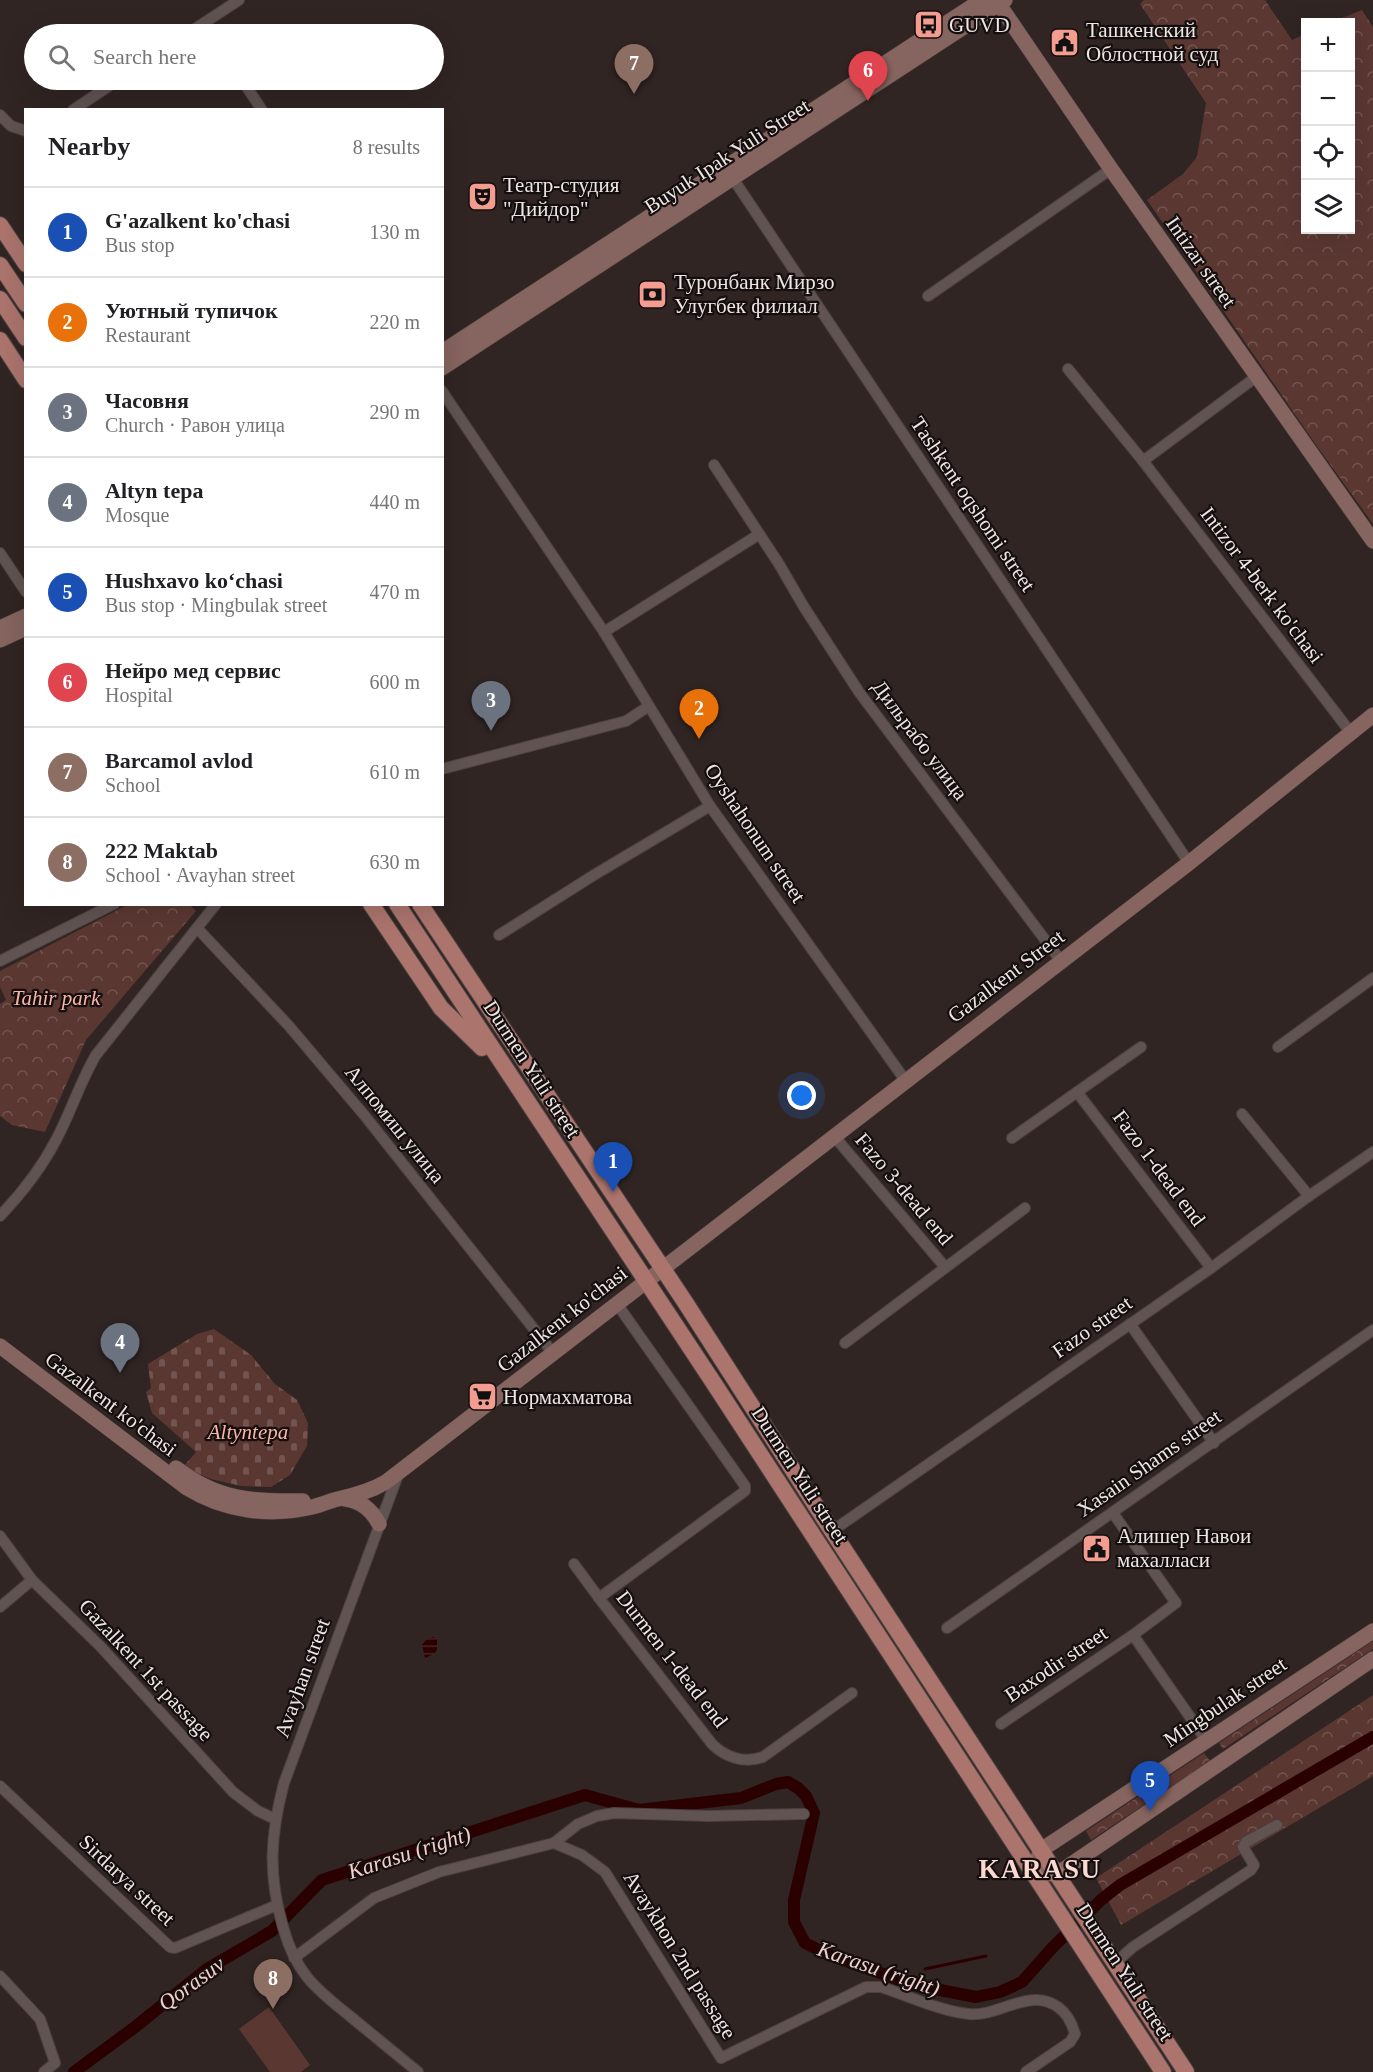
<!DOCTYPE html>
<html lang="en">
<head>
<meta charset="utf-8">
<style>
  :root { --surface:#fff; --page:#f6f6f6; --text:#202124; --muted:#757577; --line:#e0e0e0; --accent:#805855 }
  body { margin:0; font-family:"Times New Roman",serif; background:var(--page); color:var(--text) }
  .controls { position:absolute; right:18px; top:18px; display:grid; overflow:hidden; border-radius:0px; box-shadow:0 6px 24px #0002 }
  .controls button { width:54px; height:54px; display:grid; place-items:center; padding:0; border:0; border-bottom:2px solid var(--line); background:var(--surface); color:var(--text); font:30px sans-serif }
  .you { position:absolute; left:802px; top:1096px; width:21px; height:21px; margin:-15px; border:4px solid #fff; border-radius:50%; background:#1a73e8; box-shadow:0 0 0 9px #1a73e833 }
  .badge { display:grid; place-items:center; width:39px; height:39px; border-radius:50%; background:var(--accent); color:#fff; font-size:20px; font-weight:700 }
  .pin { position:absolute; translate:-50% -50px; filter:drop-shadow(0 2px 3px #0008) }
  .pin::after { content:''; position:absolute; top:32px; width:21px; height:18px; background:inherit; clip-path:polygon(0 0,100% 0,50% 100%) }
  .list { margin:0; padding:0; list-style:none }
  h2 { display:flex; justify-content:space-between; align-items:center; height:78px; margin:0; padding:0 24px; font-size:26px }
  h2 small { font-size:20px; font-weight:400; color:var(--muted) }
  .list li { display:grid; grid-template-columns:39px 1fr auto; gap:18px; align-items:center; box-sizing:border-box; height:90px; padding:0 24px; border-top:2px solid var(--line) }
  .list b { display:block; font-size:22px; white-space:nowrap }
  .list p { margin:0; font-size:20px; white-space:nowrap; color:var(--muted) }
  .list em { font-size:20px; font-style:normal; color:var(--muted) }
  .icon { flex:none; width:33px; height:33px; fill:none; stroke:currentColor; stroke-width:2; stroke-linecap:round; stroke-linejoin:round }
  .map { position:relative; flex:none; width:1373px; height:2072px; overflow:hidden }
  .search { position:absolute; background:var(--surface); box-shadow:0 6px 24px #0002; left:24px; top:24px; width:420px; height:66px; display:flex; align-items:center; gap:15px; box-sizing:border-box; padding:0 21px; border-radius:33px; color:var(--muted); font-size:22px }
  .panel { position:absolute; background:var(--surface); box-shadow:0 6px 24px #0002; left:24px; top:108px; width:420px; height:798px; border-radius:0px }
  .map>svg:first-child { display:block }
</style>
</head>
<body>
<div class="map">
<svg width="1373" height="2072" viewBox="0 0 1373 2072">
  <defs>
    <pattern id="forest-crowns" width="20" height="18" patternUnits="userSpaceOnUse" patternTransform="scale(1.5)"><rect width="20" height="18" fill="#5b3732"/><path d="M2 6a3 3 0 1 1 6 0M12 15a3 3 0 1 1 6 0" fill="none" stroke="#735450"/></pattern>
    <pattern id="cemetery-stones" width="16" height="16" patternUnits="userSpaceOnUse" patternTransform="scale(1.5)"><rect width="16" height="16" fill="#5b3732"/><path d="M2 7V4a2 2 0 0 1 4 0v3zM10 15v-3a2 2 0 0 1 4 0v3z" fill="#735450"/></pattern>
    <pattern id="water-rules" width="6" height="5" patternUnits="userSpaceOnUse" patternTransform="scale(1.5)"><rect width="6" height="5" fill="#2b0000"/><path d="M0 2.5h6" fill="none" stroke="#4a2525"/></pattern>
  </defs>
  <rect width="100%" height="100%" fill="#302523"/>
  <g fill="url(#forest-crowns)">
    <path d="M1144,0H1265L1292,40L1305,34L1306,230H1350V22H1332L1362,10L1373,27V524L1314,442L1147,200L1183,174L1197,157L1206,103L1140,4Z"/>
    <path d="M127,905H190L196,911L86,1040L45,1132L12,1125L0,1116V1004L6,1000L0,987V971Z"/>
    <path d="M1373,1641V1649L1223,1749L1219,1743Z"/>
    <path d="M1373,1695V1776L1121,1925L1096,1878Z"/>
    <path d="M1204,1753L1210,1761L1091,1840L1086,1831Z"/>
  </g>
  <path fill="url(#cemetery-stones)" d="M214,1329L251,1355L275,1384L297,1400L308,1423L307,1446L290,1475L271,1487L241,1486L211,1479L183,1467L196,1452L152,1413L146,1392L151,1388L148,1364L197,1334Z"/>
  <path fill="#5b3732" d="M269,2007L310,2065L301,2072H270L239,2029Z"/>
  <path fill="url(#water-rules)" d="M433,1637L437,1639V1650L434,1654L425,1658L422,1645L426,1640Z"/>
  <g fill="none" stroke-linecap="round" stroke-linejoin="round">
    <path stroke="#2b0000" stroke-width="3" d="M925,1969L986,1956"/>
    <path stroke="#2b0000" stroke-width="12" d="M74,2072L135,2027L207,1969L272,1931L322,1880L585,1795L639,1810L741,1798L776,1784L788,1782L798,1788L806,1796L814,1813L794,1900V1922L805,1943L827,1954L914,1985L976,1997L1000,1992L1022,1982L1053,1947L1101,1900L1120,1885L1373,1737"/>
    <defs>
      <g id="street">
        <path d="M204,23L212,34"/>
        <path d="M187,34L239,0"/>
        <path d="M242,80L262,110"/>
        <path d="M73,110L118,80"/>
        <path d="M0,115L11,126L26,131"/>
        <path d="M730,174L1189,863"/>
        <path d="M928,296L1111,169"/>
        <path d="M1068,369L1143,461L1351,733"/>
        <path d="M442,391L604,632L710,806L905,1080"/>
        <path d="M1143,461L1256,377"/>
        <path d="M714,465L779,564L804,607L859,692L1061,961"/>
        <path d="M0,553L26,592"/>
        <path d="M604,632L758,535"/>
        <path d="M442,769L626,721L649,706"/>
        <path d="M197,928L289,1026L365,1116L553,1353"/>
        <path d="M499,935L594,875L710,806"/>
        <path d="M0,961L114,904"/>
        <path d="M1278,1047L1373,978"/>
        <path d="M1077,1092L1211,1268"/>
        <path d="M1242,1114L1309,1196"/>
        <path d="M834,1136L945,1267"/>
        <path d="M1012,1138L1141,1047"/>
        <path d="M0,1216C21,1194 42,1167 56,1140C71,1112 80,1082 96,1055L216,904"/>
        <path d="M617,1304L745,1486V1491L599,1598L712,1744C725,1757 744,1764 763,1757L852,1693"/>
        <path d="M1130,1324L1214,1443"/>
        <path d="M845,1343L1025,1208"/>
        <path d="M398,1475L284,1783C270,1836 268,1875 283,1927C288,1945 295,1962 307,1977C319,1992 335,2004 351,2017C373,2035 396,2054 418,2072"/>
        <path d="M832,1531L1211,1268L1309,1196L1373,1152"/>
        <path d="M0,1536L32,1580L101,1647L233,1792L258,1811L275,1819"/>
        <path d="M574,1564L599,1598"/>
        <path d="M0,1607L32,1580"/>
        <path d="M947,1628L1373,1330"/>
        <path d="M1133,1635L1206,1740"/>
        <path d="M1001,1724L1133,1635L1176,1603L1113,1513"/>
        <path d="M0,1786L170,1947L175,1948L277,1905"/>
        <path d="M554,1843L582,1855L605,1872L721,2058L866,1987H881C909,1996 940,2011 969,2014C999,2017 1029,1987 1058,2007C1068,2014 1072,2023 1075,2034L1070,2042L1026,2072"/>
        <path d="M294,1958L374,1898L439,1872L554,1843L578,1824L597,1816L614,1813L708,1816L804,1814"/>
        <path d="M1115,1963L1133,1947L1251,1870L1254,1865L1243,1847L1246,1842L1277,1825"/>
        <path d="M0,1976L40,2019L55,2063L44,2072"/>
      </g>
      <g id="secondary">
        <path d="M996,0L1111,169L1373,541"/>
        <path d="M442,352L982,0"/>
        <path d="M442,368L1005,0"/>
        <path d="M0,628L26,616"/>
        <path d="M0,640L26,628"/>
        <path d="M0,1346L187,1488C224,1511 269,1517 312,1507C321,1505 329,1501 338,1499C356,1495 371,1491 386,1482L1189,863L1373,715"/>
        <path d="M176,1468C219,1501 251,1501 303,1501"/>
        <path d="M345,1499C361,1501 372,1510 379,1524"/>
        <path d="M1373,1631L1041,1850L1032,1873L1057,1874L1373,1659"/>
      </g>
      <g id="primary">
        <path d="M0,225L26,264"/>
        <path d="M0,265L26,304"/>
        <path d="M0,299L26,338"/>
        <path d="M0,340L26,380"/>
        <path d="M371,904L441,1008L482,1048"/>
        <path d="M397,904L715,1385L1163,2072"/>
        <path d="M420,904L685,1302L832,1531L1186,2072"/>
      </g>
    </defs>
    <use href="#street" stroke="#4b4240" stroke-width="12"/>
    <use href="#secondary" stroke="#4b4240" stroke-width="16"/>
    <use href="#primary" stroke="#4b4240" stroke-width="18"/>
    <use href="#street" stroke="#605351" stroke-width="10"/>
    <use href="#secondary" stroke="#86645f" stroke-width="15"/>
    <use href="#primary" stroke="#ab746d" stroke-width="16"/>
  </g>
  <defs>
    <symbol id="bus-square" viewBox="-11 -11 22 22"><rect x="-9" y="-9" width="18" height="18" rx="4" fill="#f59c90" stroke="#140f0e"/><path d="M-5-6H5V4H4V6H2V4H-2V6H-4V4H-5ZM-3.5-4V0h7V-4ZM-3.5 1.2v1.5H-2V1.2ZM2 1.2v1.5H3.5V1.2Z" fill="#111"/></symbol>
    <symbol id="civic-square" viewBox="-11 -11 22 22"><rect x="-9" y="-9" width="18" height="18" rx="4" fill="#f59c90" stroke="#140f0e"/><path d="M-.6-6.5H3V-4.5H.6V-3L4-1V1h2V6H-6V1h2V-1L-.6-3ZM-1.2 2.5V6h2.4V2.5Z" fill="#111"/></symbol>
    <symbol id="theatre-square" viewBox="-11 -11 22 22"><rect x="-9" y="-9" width="18" height="18" rx="4" fill="#f59c90" stroke="#140f0e"/><path d="M-5-5.5Q0-4 5-5.5V0Q5 5 0 6Q-5 5-5 0ZM-3.3-2.5H-1v1.5H-3.3ZM1-2.5H3.3v1.5H1ZM-2.8 1Q0 5.5 2.8 1Z" fill="#111"/></symbol>
    <symbol id="bank-square" viewBox="-11 -11 22 22"><rect x="-9" y="-9" width="18" height="18" rx="4" fill="#f59c90" stroke="#140f0e"/><path d="M-6-4H6V4H-6ZM0-2.3a2.3 2.3 0 1 0 0 4.6a2.3 2.3 0 1 0 0-4.6Z" fill="#111"/></symbol>
    <symbol id="supermarket-square" viewBox="-11 -11 22 22"><rect x="-9" y="-9" width="18" height="18" rx="4" fill="#f59c90" stroke="#140f0e"/><path d="M-6-5.5h2.5l.6 2H6L4.5 2H-2.5L-4.4-4H-6ZM-1.5 3.2a1.3 1.3 0 1 0 .1 0ZM3 3.2a1.3 1.3 0 1 0 .1 0Z" fill="#111"/></symbol>
  </defs>
  <g fill-rule="evenodd">
    <use href="#bus-square" x="912" y="8" width="33" height="33"/>
    <use href="#civic-square" x="1048" y="26" width="33" height="33"/>
    <use href="#theatre-square" x="466" y="180" width="33" height="33"/>
    <use href="#bank-square" x="636" y="278" width="33" height="33"/>
    <use href="#supermarket-square" x="466" y="1380" width="33" height="33"/>
    <use href="#civic-square" x="1080" y="1532" width="33" height="33"/>
  </g>
  <g text-anchor="middle" stroke-width="4.5" stroke-linejoin="round" paint-order="stroke">
    <g font-size="21" fill="#eee6e4" stroke="#140f0e" text-anchor="start">
      <text x="949" y="32">GUVD</text>
      <text x="1086" y="37">Ташкенский<tspan x="1086" dy="24">Облостной суд</tspan></text>
      <text x="503" y="192">Театр-студия<tspan x="503" dy="24">"Дийдор"</tspan></text>
      <text x="674" y="289">Туронбанк Мирзо<tspan x="674" dy="24">Улугбек филиал</tspan></text>
      <text x="503" y="1404">Нормахматова</text>
      <text x="1117" y="1543">Алишер Навои<tspan x="1117" dy="24">махалласи</tspan></text>
    </g>
    <g font-size="21" fill="#eee6e4" stroke="#140f0e">
      <text transform="translate(727 156) rotate(-33)" y="7">Buyuk Ipak Yuli Street</text>
      <text transform="translate(1201 262) rotate(55)" y="7">Intizаr street</text>
      <text transform="translate(973 504) rotate(56)" y="7">Tаshkent oqshomi street</text>
      <text transform="translate(1262 585) rotate(53)" y="7">Intizor 4-berk ko'chasi</text>
      <text transform="translate(920 740) rotate(53)" y="7">Дильрабо улица</text>
      <text transform="translate(755 833) rotate(56)" y="7">Oyshahonum street</text>
      <text transform="translate(1006 976) rotate(-37)" y="7">Gazalkent Street</text>
      <text transform="translate(532 1069) rotate(57)" y="7">Durmen Yuli street</text>
      <text transform="translate(395 1124) rotate(51)" y="7">Алпомиш улица</text>
      <text transform="translate(1159 1168) rotate(53)" y="7">Fazo 1-dead end</text>
      <text transform="translate(904 1189) rotate(50)" y="7">Fazo 3-dead end</text>
      <text transform="translate(562 1319) rotate(-38)" y="7">Gazalkent ko'chasi</text>
      <text transform="translate(1092 1327) rotate(-35)" y="7">Fazo street</text>
      <text transform="translate(111 1404) rotate(37)" y="7">Gazalkent ko'chasi</text>
      <text transform="translate(1149 1463) rotate(-35)" y="7">Xasain Shams street</text>
      <text transform="translate(800 1475) rotate(57)" y="7">Durmen Yuli street</text>
      <text transform="translate(672 1659) rotate(52)" y="7">Durmen 1-dead end</text>
      <text transform="translate(1056 1664) rotate(-34)" y="7">Baxodir street</text>
      <text transform="translate(146 1670) rotate(47)" y="7">Gazalkent 1st passage</text>
      <text transform="translate(302 1678) rotate(-70)" y="7">Avayhan street</text>
      <text transform="translate(1225 1702) rotate(-34)" y="7">Mingbulak street</text>
      <text transform="translate(127 1880) rotate(43)" y="7">Sirdarya street</text>
      <text transform="translate(680 1955) rotate(58)" y="7">Avaykhon 2nd passage</text>
      <text transform="translate(1125 1972) rotate(57)" y="7">Durmen Yuli street</text>
    </g>
    <g font-size="21" font-style="italic" fill="#fbb4a9" stroke="#140f0e">
      <text x="56" y="1005">Tahir park</text>
      <text x="248" y="1439">Altyntepa</text>
    </g>
    <g font-size="22" font-style="italic" fill="#f4cfc9" stroke="#140f0e">
      <text transform="translate(409 1852) rotate(-18)" y="8">Karasu (right)</text>
      <text transform="translate(879 1968) rotate(19)" y="8">Karasu (right)</text>
      <text transform="translate(191 1983) rotate(-36)" y="8">Qorasuv</text>
    </g>
    <g font-size="27" font-weight="bold" letter-spacing="1.5" fill="#fbd8d2" stroke="#140f0e">
      <text x="1040" y="1878">KARASU</text>
    </g>
  </g>
</svg>
<div class="controls">
<button>+</button>
<button>−</button>
<button><svg class="icon" aria-label="locate" viewBox="0 0 24 24"><circle cx="12" cy="12" r="6"/><path d="M12 2v4M12 18v4M2 12h4M18 12h4"/></svg></button>
<button><svg class="icon" aria-label="layers" viewBox="0 0 24 24"><path d="M12 4l9 5-9 5-9-5zM3 14l9 5 9-5"/></svg></button>
</div>
<div class="you"></div>
<div class="pin badge" style="left:613px;top:1192px;background:#1a4fb4">1</div>
<div class="pin badge" style="left:699px;top:739px;background:#e8710a">2</div>
<div class="pin badge" style="left:491px;top:731px;background:#6b7280">3</div>
<div class="pin badge" style="left:120px;top:1373px;background:#6b7280">4</div>
<div class="pin badge" style="left:1150px;top:1811px;background:#1a4fb4">5</div>
<div class="pin badge" style="left:868px;top:101px;background:#e0444e">6</div>
<div class="pin badge" style="left:634px;top:94px;background:#8d6e63">7</div>
<div class="pin badge" style="left:273px;top:2009px;background:#8d6e63">8</div>
<div class="search"><svg class="icon" aria-label="search" viewBox="0 0 24 24"><circle cx="10" cy="10" r="6"/><path d="M15 15l6 6"/></svg>Search here</div>
<section class="panel">
<h2>Nearby<small>8 results</small></h2>
<ul class="list">
<li><span class="badge" style="background:#1a4fb4">1</span><div><b>G'azalkent ko'chasi</b><p>Bus stop</p></div><em>130 m</em></li>
<li><span class="badge" style="background:#e8710a">2</span><div><b>Уютный тупичок</b><p>Restaurant</p></div><em>220 m</em></li>
<li><span class="badge" style="background:#6b7280">3</span><div><b>Часовня</b><p>Church · Равон улица</p></div><em>290 m</em></li>
<li><span class="badge" style="background:#6b7280">4</span><div><b>Altyn tepa</b><p>Mosque</p></div><em>440 m</em></li>
<li><span class="badge" style="background:#1a4fb4">5</span><div><b>Hushxavo koʻchasi</b><p>Bus stop · Mingbulak street</p></div><em>470 m</em></li>
<li><span class="badge" style="background:#e0444e">6</span><div><b>Нейро мед сервис</b><p>Hospital</p></div><em>600 m</em></li>
<li><span class="badge" style="background:#8d6e63">7</span><div><b>Barcamol avlod</b><p>School</p></div><em>610 m</em></li>
<li><span class="badge" style="background:#8d6e63">8</span><div><b>222 Maktab</b><p>School · Avayhan street</p></div><em>630 m</em></li>
</ul>
</section>
</div>
</body>
</html>
